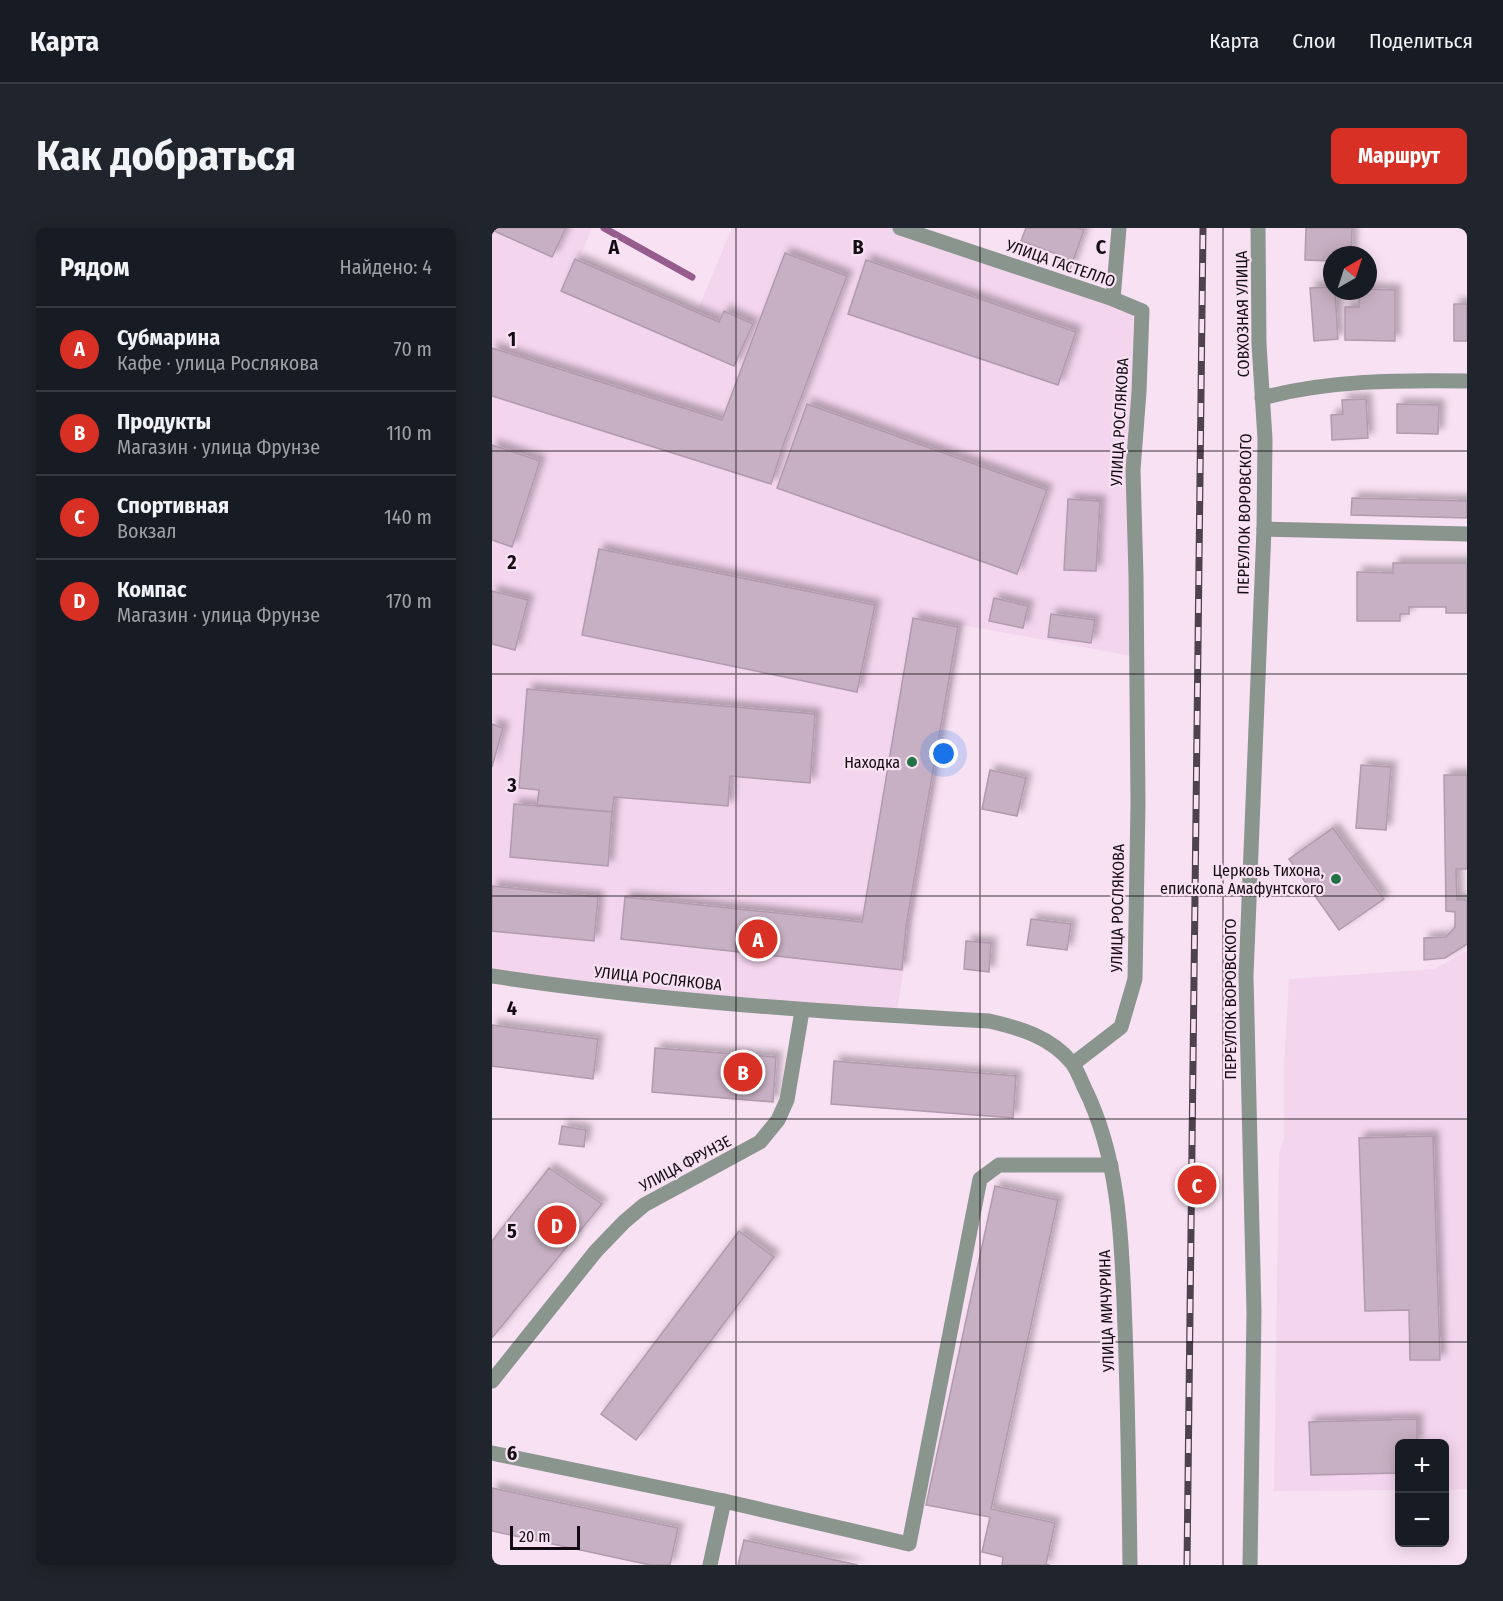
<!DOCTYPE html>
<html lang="ru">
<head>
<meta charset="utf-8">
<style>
  :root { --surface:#171b24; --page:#20242c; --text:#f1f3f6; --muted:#9ea1a6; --line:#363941; --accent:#d93025 }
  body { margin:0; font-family:"Fira Sans Condensed",sans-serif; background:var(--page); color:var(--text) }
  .controls { position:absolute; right:18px; bottom:18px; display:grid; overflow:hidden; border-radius:9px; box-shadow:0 3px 15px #0003 }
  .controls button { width:54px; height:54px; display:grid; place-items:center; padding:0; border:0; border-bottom:2px solid var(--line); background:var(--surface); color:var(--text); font:30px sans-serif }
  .compass { position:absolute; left:831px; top:18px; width:54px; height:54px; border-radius:50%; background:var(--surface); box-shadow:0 3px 15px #0003; rotate:39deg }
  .scale { position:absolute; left:18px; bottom:15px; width:70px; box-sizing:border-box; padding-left:6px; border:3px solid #140c13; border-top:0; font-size:16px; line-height:21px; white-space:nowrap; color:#140c13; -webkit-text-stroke:4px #f9e1f4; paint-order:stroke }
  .you { position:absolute; left:452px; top:526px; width:21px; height:21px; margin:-15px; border:4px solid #fff; border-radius:50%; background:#1a73e8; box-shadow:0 0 0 9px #1a73e833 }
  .badge { display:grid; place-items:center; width:39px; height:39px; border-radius:50%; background:var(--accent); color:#fff; font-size:20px; font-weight:700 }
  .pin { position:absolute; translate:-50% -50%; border:3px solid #fff; box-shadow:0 2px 6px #0006 }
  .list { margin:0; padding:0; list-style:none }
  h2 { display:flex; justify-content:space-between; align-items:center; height:78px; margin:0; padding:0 24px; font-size:26px }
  h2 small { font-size:20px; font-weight:400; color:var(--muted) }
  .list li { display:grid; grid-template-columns:39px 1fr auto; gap:18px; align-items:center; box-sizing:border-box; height:84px; padding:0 24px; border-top:2px solid var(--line) }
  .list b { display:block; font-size:22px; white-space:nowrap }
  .list p { margin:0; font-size:20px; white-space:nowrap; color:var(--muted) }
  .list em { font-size:20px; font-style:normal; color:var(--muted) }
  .map { position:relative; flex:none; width:975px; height:1337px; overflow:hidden; border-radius:9px }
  header { display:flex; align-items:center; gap:36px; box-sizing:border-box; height:84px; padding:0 30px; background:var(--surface); border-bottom:2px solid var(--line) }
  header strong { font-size:28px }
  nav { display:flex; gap:33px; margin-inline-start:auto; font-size:21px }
  .intro { display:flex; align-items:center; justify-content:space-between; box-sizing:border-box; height:144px; padding:0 36px }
  h1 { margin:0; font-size:42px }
  .button { padding:15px 27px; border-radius:9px; background:var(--accent); color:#fff; font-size:21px; font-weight:700 }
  main { display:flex; gap:36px; padding:0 36px }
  aside { flex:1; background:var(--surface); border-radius:9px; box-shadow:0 3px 15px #0003 }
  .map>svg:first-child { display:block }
</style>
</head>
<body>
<header>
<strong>Карта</strong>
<nav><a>Карта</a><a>Слои</a><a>Поделиться</a></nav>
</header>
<div class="intro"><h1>Как добраться</h1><a class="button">Маршрут</a></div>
<main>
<aside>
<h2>Рядом<small>Найдено: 4</small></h2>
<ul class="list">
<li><span class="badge">A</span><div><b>Субмарина</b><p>Кафе · улица Рослякова</p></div><em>70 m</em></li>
<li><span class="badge">B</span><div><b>Продукты</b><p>Магазин · улица Фрунзе</p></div><em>110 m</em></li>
<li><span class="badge">C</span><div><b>Спортивная</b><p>Вокзал</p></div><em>140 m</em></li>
<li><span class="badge">D</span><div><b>Компас</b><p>Магазин · улица Фрунзе</p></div><em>170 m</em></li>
</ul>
</aside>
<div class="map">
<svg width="975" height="1337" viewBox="0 0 975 1337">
  <defs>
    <filter id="shadow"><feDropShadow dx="5.5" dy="-5.5" stdDeviation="3" flood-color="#0004"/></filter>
  </defs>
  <rect width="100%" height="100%" fill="#f9e1f4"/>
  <g fill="#f4d5ee">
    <path d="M0,0H100L88,29L206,81L240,0H408L650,83L645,429L470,397L404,788L0,748Z"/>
    <path d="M975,723V1261L953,1262L952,1216H908L907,1262L782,1263L787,926L792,910V840L797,751L942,741Z"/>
  </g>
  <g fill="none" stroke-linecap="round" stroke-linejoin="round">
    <path stroke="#955c8d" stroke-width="7" d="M112,0L200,49"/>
  </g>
  <g fill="#c7b0c3" stroke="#b19aad" stroke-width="1.5" filter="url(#shadow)">
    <path d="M0,0H74L60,29L0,2Z"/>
    <path d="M534,0H586L592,2L578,41L564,36L567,27L529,13Z"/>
    <path d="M814,0H860L859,27H840V33L813,32Z"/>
    <path d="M293,25L355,48L293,212L279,256L0,168V120L230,192Z"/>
    <path d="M83,31L227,94L232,83L261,96L242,138L69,63Z"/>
    <path d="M374,32L584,104L566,157L356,86Z"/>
    <path d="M840,59V63H843L846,111L822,113L818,60Z"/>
    <path d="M876,61L903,62V113L853,112V79H867V63H876Z"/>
    <rect x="962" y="76" width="13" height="37"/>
    <path d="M874,171L876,210L840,212L839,187L851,186L850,172Z"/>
    <path d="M315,176L555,262L525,346L285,260Z"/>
    <path d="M905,176L947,177L946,206L905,205Z"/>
    <path d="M0,217L48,233L20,319L0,312Z"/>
    <path d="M860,270L975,273V290L859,287Z"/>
    <path d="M576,271L608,273L604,343L572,342Z"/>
    <path d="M107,321L383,377L365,464L90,407Z"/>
    <path d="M901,335H975V385H954V379H917V386H908V393H865V344L901,345Z"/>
    <path d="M0,363L36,372L23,422L0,416Z"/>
    <path d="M502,370L536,378L531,400L497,393Z"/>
    <path d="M559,386L603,392L599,415L556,409Z"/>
    <path d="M421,390L466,399L414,698L410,742L129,711L133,669L370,694Z"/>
    <path d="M35,461L323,486L318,555L238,548L236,578L122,569L120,584L45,577L47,562L27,560Z"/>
    <path d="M0,496L11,500L0,539Z"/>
    <path d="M869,537L899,539L894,602L864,600Z"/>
    <path d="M498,542L534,550L525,588L490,581Z"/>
    <path d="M952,547H975V641H964L965,672H975V716L953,730L932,732V710L954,709L963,699V684L954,683Z"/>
    <path d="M22,576L120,584L116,638L18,629Z"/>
    <path d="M841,600L892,671L847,702L797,631Z"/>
    <path d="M0,658L106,669L102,713L0,703Z"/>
    <path d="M539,691L579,696L575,722L535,717Z"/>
    <path d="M474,713L499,715L497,744L472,741Z"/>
    <path d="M0,797L106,811L101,851L0,838Z"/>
    <path d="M163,820L284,829L281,874L160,864Z"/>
    <path d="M342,833L524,848L521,890L339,876Z"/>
    <path d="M70,898L94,902L92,919L67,916Z"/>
    <path d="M941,908L948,1132H918L917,1082L873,1083L867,910Z"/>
    <path d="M57,940L110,976L0,1110V1013Z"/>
    <path d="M503,958L566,972L499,1281L563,1295L554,1336L558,1337H510L511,1329L490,1324L498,1289L434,1277Z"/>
    <path d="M247,1003L282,1029L144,1212L109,1186Z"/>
    <path d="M925,1191V1216H908V1245L819,1247L817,1194Z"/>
    <path d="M0,1260L186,1300L178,1337H158L0,1303Z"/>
    <path d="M252,1312L366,1337H246Z"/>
  </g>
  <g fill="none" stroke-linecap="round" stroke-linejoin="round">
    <g stroke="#8a958d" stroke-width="15">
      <path d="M408,0L621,71L650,83L647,164L641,242L644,348L646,576L643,751L629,799L581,836"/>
      <path d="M621,71L627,0"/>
      <path d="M770,170C837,152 906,152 975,153"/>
      <path d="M772,301L975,306"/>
      <path d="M0,748C164,773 331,784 497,793C528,800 559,809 580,835C585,842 589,852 592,859C629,933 630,1019 633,1100C636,1179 637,1258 638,1337"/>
      <path d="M0,1153L104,1023L132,994L152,977L268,914L286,892L295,872L310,783"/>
      <path d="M0,1225L232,1273L218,1337"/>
      <path d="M232,1273L417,1316L488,951L507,937H619"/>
      <path d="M758,1337L762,1085L754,748L772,301L773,211L767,116L766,0"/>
    </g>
    <defs>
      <path id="rail" d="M695,1337L711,0"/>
    </defs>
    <use href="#rail" stroke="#4e424c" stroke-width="7"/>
    <use href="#rail" stroke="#f9e1f4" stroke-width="4.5" stroke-dasharray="14" stroke-linecap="butt"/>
  </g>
  <path fill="none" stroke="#140c13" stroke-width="1.5" stroke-opacity="0.55" d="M244,0V1337M488,0V1337M731,0V1337M0,223H975M0,446H975M0,668H975M0,891H975M0,1114H975"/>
  <g fill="#217344" stroke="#f9e1f4" stroke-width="2">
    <circle cx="420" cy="534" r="6"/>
    <circle cx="844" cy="651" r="6"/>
  </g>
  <g text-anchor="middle" stroke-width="4.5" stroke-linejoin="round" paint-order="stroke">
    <g font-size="16" fill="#140c13" stroke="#f9e1f4">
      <text transform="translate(569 35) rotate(19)" y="6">УЛИЦА ГАСТЕЛЛО</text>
      <text transform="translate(750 86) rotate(-91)" y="6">СОВХОЗНАЯ УЛИЦА</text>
      <text transform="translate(627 194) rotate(-87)" y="6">УЛИЦА РОСЛЯКОВА</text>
      <text transform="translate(752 286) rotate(-89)" y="6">ПЕРЕУЛОК ВОРОВСКОГО</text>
      <text transform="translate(625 680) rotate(-89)" y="6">УЛИЦА РОСЛЯКОВА</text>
      <text transform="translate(166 750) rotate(6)" y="6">УЛИЦА РОСЛЯКОВА</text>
      <text transform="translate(738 771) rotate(-90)" y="6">ПЕРЕУЛОК ВОРОВСКОГО</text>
      <text transform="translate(193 935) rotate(-28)" y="6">УЛИЦА ФРУНЗЕ</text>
      <text transform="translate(614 1083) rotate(-92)" y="6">УЛИЦА МИЧУРИНА</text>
    </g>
    <g font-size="16" fill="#140c13" stroke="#f9e1f4" text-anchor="end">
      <text x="408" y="540">Находка</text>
      <text x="832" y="648">Церковь Тихона,<tspan x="832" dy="18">епископа Амафунтского</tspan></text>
    </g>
  </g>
  <g font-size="20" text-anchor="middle" font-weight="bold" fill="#140c13" stroke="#f9e1f4" stroke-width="4.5" stroke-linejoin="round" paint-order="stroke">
    <text x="122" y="26">A</text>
    <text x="366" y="26">B</text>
    <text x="609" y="26">C</text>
    <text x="20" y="118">1</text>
    <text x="20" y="341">2</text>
    <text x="20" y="564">3</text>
    <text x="20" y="787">4</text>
    <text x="20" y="1010">5</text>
    <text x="20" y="1232">6</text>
  </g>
</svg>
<div class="controls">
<button>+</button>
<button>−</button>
</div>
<svg class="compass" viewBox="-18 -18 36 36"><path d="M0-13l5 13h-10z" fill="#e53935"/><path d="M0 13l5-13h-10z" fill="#9ea1a6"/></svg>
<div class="scale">20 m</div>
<div class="you"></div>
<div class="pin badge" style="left:266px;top:711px">A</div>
<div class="pin badge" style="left:251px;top:844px">B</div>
<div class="pin badge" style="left:705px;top:957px">C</div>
<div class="pin badge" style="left:65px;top:997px">D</div>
</div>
</main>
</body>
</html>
